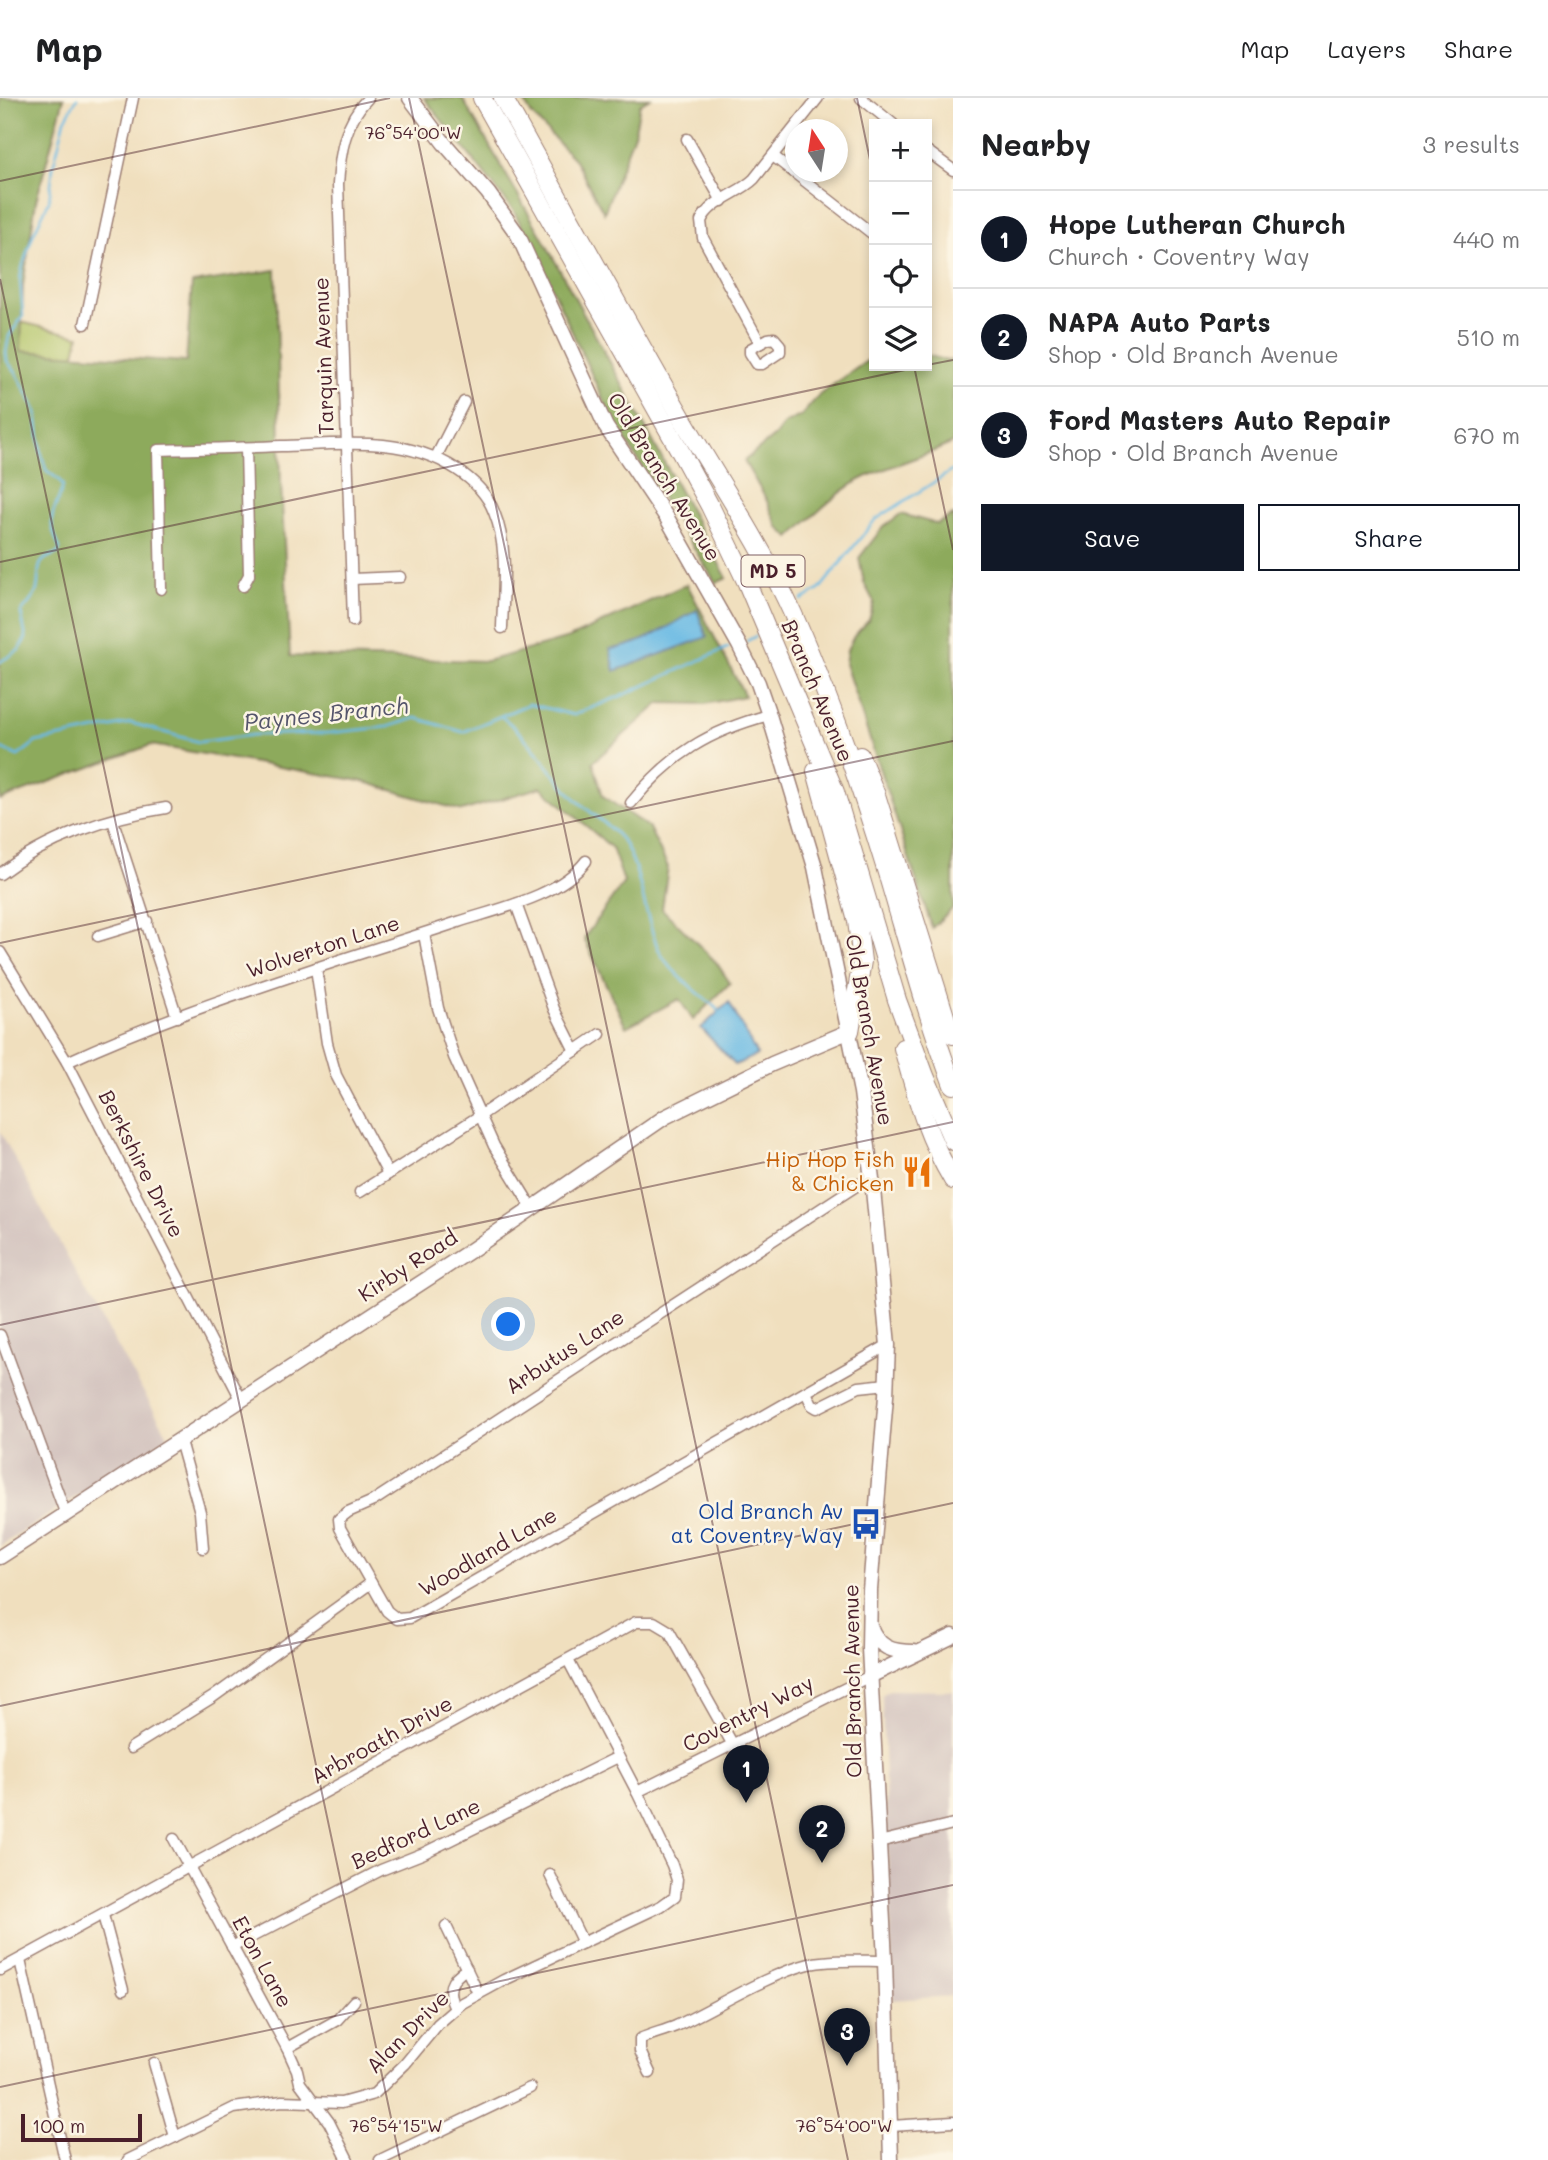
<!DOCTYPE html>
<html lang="en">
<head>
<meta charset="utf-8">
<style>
  :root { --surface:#fff; --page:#f6f6f6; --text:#202124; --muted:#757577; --line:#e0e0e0; --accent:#111827 }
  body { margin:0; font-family:Mali,sans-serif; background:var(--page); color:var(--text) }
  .controls { position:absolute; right:21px; top:21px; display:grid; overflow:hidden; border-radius:0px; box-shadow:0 4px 10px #0003 }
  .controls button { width:63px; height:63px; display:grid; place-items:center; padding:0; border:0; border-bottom:2px solid var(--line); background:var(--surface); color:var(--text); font:35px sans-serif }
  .compass { position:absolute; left:785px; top:21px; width:63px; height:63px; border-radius:50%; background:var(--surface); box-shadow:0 4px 10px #0003; rotate:348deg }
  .scale { position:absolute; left:21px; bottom:18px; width:121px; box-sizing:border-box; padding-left:7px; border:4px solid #4a1f2b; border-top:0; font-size:19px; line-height:24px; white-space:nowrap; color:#4a1f2b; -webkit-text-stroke:5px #fcf5e5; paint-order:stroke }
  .you { position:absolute; left:509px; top:1227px; width:24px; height:24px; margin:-18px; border:5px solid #fff; border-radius:50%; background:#1a73e8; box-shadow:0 0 0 10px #1a73e833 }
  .badge { display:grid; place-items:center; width:46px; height:46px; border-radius:50%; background:var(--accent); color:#fff; font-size:23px; font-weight:700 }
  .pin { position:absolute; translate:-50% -58px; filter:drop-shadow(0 2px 4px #0008) }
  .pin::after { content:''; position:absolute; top:37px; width:24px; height:21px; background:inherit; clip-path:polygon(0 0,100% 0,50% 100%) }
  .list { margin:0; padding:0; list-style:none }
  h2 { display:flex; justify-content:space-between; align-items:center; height:91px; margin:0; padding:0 28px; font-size:30px }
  h2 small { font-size:23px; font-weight:400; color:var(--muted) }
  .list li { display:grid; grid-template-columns:46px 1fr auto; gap:21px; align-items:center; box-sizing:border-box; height:98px; padding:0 28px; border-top:2px solid var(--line) }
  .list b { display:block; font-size:26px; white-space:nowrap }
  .list p { margin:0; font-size:23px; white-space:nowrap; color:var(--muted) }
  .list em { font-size:23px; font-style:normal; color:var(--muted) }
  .actions { display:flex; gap:14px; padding:21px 28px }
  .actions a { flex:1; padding:16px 0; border:2px solid var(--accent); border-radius:0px; text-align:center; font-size:24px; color:var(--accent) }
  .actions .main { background:var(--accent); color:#fff }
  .icon { flex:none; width:38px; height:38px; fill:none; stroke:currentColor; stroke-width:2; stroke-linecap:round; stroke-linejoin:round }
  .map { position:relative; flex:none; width:953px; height:2062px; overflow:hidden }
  header { display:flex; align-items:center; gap:42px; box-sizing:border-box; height:98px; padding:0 35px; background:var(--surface); border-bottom:2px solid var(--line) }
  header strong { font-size:33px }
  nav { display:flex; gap:38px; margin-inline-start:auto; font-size:24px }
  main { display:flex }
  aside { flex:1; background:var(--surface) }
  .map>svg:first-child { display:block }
</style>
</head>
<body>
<header>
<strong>Map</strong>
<nav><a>Map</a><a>Layers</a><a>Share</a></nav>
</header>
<main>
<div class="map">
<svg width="953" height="2062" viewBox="0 0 953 2062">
  <rect width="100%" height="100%" fill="#fcf5e5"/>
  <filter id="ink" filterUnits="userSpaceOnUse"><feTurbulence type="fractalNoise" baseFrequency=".0143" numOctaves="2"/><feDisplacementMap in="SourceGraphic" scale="14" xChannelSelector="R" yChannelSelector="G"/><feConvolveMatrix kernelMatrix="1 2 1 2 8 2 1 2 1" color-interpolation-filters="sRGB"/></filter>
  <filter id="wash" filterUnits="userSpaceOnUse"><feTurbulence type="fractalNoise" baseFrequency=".00686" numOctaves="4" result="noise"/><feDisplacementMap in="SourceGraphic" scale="28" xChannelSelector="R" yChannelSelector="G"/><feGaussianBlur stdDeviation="1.57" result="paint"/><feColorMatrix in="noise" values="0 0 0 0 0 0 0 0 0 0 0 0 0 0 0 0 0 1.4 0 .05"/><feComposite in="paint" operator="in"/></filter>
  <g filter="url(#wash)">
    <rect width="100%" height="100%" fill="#f0dfbe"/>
    <g fill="#d0c0bc">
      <path d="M0,1033L78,1179L169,1339L0,1448Z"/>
      <path d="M889,1592L953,1593V1898L893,1902L882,1597Z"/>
    </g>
    <path fill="#b2c568" stroke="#7e724a" stroke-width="2" d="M0,219L79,238L74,260L30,270Z"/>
    <g fill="#8daa5c" stroke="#6c6444" stroke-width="2">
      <path d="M0,0H64L36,103L23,187L21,253L186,264L192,185L276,172L281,386L290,558L487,563L569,540L687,486L745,598L705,606L660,605L593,664L603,698L649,730L668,769L662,811L716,864L730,885L693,922L679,901L626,929L584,840L624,784L612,750L541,689L462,713L361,683L151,647L0,702Z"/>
      <path d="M424,0H462L541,137L727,480L716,485L613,323L535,153L513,112Z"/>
      <path d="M522,0H650L640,6L635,33L604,115L575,62L532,17Z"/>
      <path d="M927,257L947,263L953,262V345C925,358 895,366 866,379C841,390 810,421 790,440L778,429L766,401L744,363L775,338L784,326L802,317L819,297L867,263L874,260V268H927Z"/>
      <path d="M901,416L937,426L953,417V810L932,830L845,566L847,552L854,538L869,522L874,504L864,485L859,460L884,428Z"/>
    </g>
    <g fill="#69bae4" stroke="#5a6c88" stroke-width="2">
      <path d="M697,512L707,539L615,573L610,551C642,548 670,527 697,512Z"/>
      <path d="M729,904L757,957L735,967L701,930Z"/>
    </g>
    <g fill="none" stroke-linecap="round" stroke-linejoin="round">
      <g stroke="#69bae4" stroke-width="2.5">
        <path d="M802,502L819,492L875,422L953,372"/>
        <path d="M747,543L756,538"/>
        <path d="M0,564L19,552L26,540L21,515C26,508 36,499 37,491C41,469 33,464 58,455L60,451C45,417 53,420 63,388L59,382L46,372L41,354L37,314L17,276L7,263L6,254L9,238L23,218L20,181L23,167L33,137L49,103L53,69L65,22L77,0"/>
        <path d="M502,619C531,641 548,672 573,698C587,714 613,728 624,745C642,774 644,820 659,852C669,874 701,896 719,913"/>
        <path d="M0,650L18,658L36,644L131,625L199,644L253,637L328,635L387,629L416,620L463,634L529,606L574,617L628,595L729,549"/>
      </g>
    </g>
  </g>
  <g filter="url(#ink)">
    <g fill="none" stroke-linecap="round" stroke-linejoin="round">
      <defs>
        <g id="minor">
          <path d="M861,0L893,26"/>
          <path d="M687,41L722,103"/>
          <path d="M927,53L953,72"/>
          <path d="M773,58L874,137"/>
          <path d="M85,226L133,0"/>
          <path d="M774,240L780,247V254L762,266H757L750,255V251L768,241Z"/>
          <path d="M760,245L703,140L701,123C710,102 739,96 754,81L818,0"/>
          <path d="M436,359L464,304"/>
          <path d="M352,481L400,479"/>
          <path d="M243,488L249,477L246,350"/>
          <path d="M161,491L158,352C199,351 240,350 281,348C341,346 403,337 456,371C473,382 487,395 494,414C509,450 503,493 502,530"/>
          <path d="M353,523L338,86C340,55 345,23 368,0"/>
          <path d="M631,705C671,656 709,633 769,617"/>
          <path d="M113,723L177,919"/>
          <path d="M0,776C47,740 108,719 166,710"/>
          <path d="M516,806L554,911L575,953"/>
          <path d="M424,836L438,910L454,959L494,1048L532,1110"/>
          <path d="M98,838L147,823"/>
          <path d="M0,854L67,964L241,1301"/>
          <path d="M316,870L327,945L336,977L388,1076"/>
          <path d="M67,964C147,927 232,898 316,870C363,854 411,840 458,824C498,811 560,798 586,763"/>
          <path d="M872,1081L859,1086L373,1403L348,1414L339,1421L340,1430L387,1513L397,1521L410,1520L888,1247"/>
          <path d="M360,1094L481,1017L600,936"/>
          <path d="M0,1237L66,1417"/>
          <path d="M806,1294L812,1307L817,1310L859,1289L887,1286"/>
          <path d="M180,1343L200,1414L203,1450"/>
          <path d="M131,1650L213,1599L371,1485"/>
          <path d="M637,1694L870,1578"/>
          <path d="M174,1741L287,1950L297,1972L300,1985L329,2024L348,2062"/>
          <path d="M879,1744L953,1726"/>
          <path d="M550,1777L583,1845"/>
          <path d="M103,1817L123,1892"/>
          <path d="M446,1828L478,1895"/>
          <path d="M232,1849L381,1772L424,1755L618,1659"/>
          <path d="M20,1862L65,2062"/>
          <path d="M0,1872L636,1524H654L669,1533L733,1647"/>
          <path d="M455,1911C446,1893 449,1881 467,1871"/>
          <path d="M287,1950L337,1922L354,1903"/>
          <path d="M154,1965L175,2039"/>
          <path d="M650,1975L640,1953V1941C651,1936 664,1933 676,1928C717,1909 766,1877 809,1866C833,1861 861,1863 885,1863"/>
          <path d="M891,2028L953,2024"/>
          <path d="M128,2062L234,2010L282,2003L341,2005L374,1996L405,1966L438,1926L462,1905L504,1882L661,1808L675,1798L677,1782L672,1767L637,1694L568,1562"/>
          <path d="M380,2062L530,1990"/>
        </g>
        <g id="major">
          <path d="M410,0L444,45L488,95L518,137L606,329L667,420L739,547L758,585L769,617L815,769L861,994L872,1081L888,1247L886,1298L870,1492L869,1550L885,1863L891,2062"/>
          <path d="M0,1459L470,1153L665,1019L772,966L850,933"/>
          <path d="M870,1528C878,1550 892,1554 914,1554"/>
          <path d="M870,1578L953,1538"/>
        </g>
        <g id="highway">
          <path d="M482,0L679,351L710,408L747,485L835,694L897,902L925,978L953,1043"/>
          <path d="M503,0C563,107 621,214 682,320C720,385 762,447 793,516C829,597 859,683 885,768C907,841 926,916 953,987"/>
          <path d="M860,658L876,697L949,931L953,937"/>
          <path d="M816,673L857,823L862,863L850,933"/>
          <path d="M903,950C917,1000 926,1037 953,1082"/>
        </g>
      </defs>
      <use href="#minor" stroke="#9d7f74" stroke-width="13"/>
      <use href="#major" stroke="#9d7f74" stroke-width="17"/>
      <use href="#highway" stroke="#9d7f74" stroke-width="20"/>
      <use href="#minor" stroke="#fff" stroke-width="10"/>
      <use href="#major" stroke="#fff" stroke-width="14"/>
      <use href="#highway" stroke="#fff" stroke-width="18"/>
    </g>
  </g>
  <path fill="none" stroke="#4a1f2b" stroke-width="2" stroke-opacity="0.45" d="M409,0L848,2062M857,0L874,81M0,83L390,0M0,181L400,2062M927,267L953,262M914,268L953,452M0,464L924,268M0,845L953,643M0,1227L953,1024M0,1608L953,1405M0,1989L953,1787"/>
  <defs>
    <symbol id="restaurant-bare" viewBox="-9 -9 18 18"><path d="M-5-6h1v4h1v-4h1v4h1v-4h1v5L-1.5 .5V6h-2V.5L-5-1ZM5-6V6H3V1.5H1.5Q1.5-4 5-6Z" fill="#e8710a" stroke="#fcf5e5" stroke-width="2.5" paint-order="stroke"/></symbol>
    <symbol id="bus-bare" viewBox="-9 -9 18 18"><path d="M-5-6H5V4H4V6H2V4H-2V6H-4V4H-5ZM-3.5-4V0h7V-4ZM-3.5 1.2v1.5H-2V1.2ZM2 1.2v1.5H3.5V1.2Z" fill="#1a4fb4" stroke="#fcf5e5" stroke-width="2.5" paint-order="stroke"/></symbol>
  </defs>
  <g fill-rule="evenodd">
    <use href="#restaurant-bare" x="895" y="1052" width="44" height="44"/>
    <use href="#bus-bare" x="844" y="1404" width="44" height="44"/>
  </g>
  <g text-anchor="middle" stroke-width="5" stroke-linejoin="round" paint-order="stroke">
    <rect fill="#fcf5e5" stroke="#7f5f63" stroke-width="2" x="741.5" y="457.5" width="63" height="31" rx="5"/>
    <g font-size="19" font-weight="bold" fill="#4a1f2b">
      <text x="773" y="480">MD 5</text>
    </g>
    <g font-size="21" fill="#4a1f2b" stroke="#fcf5e5">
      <text transform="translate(324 258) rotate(-92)" y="7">Tarquin Avenue</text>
      <text transform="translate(664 379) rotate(58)" y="7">Old Branch Avenue</text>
      <text transform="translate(817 593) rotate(67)" y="7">Branch Avenue</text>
      <text transform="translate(323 849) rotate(-18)" y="7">Wolverton Lane</text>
      <text transform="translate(869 932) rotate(80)" y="7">Old Branch Avenue</text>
      <text transform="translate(141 1066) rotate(63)" y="7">Berkshire Drive</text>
      <text transform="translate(408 1168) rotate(-33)" y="7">Kirby Road</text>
      <text transform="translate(565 1254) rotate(-33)" y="7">Arbutus Lane</text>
      <text transform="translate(488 1454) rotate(-30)" y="7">Woodland Lane</text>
      <text transform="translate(853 1583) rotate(-91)" y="7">Old Branch Avenue</text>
      <text transform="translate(748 1616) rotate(-27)" y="7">Coventry Way</text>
      <text transform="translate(382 1642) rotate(-29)" y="7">Arbroath Drive</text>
      <text transform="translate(416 1736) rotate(-25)" y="7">Bedford Lane</text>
      <text transform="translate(262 1864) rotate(61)" y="7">Eton Lane</text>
      <text transform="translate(408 1934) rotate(-45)" y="7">Alan Drive</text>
    </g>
    <g font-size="21" fill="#c56008" stroke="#fcf5e5" text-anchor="end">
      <text x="894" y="1069">Hip Hop Fish<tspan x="894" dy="24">&amp; Chicken</tspan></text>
    </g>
    <g font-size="21" fill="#164399" stroke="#fcf5e5" text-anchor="end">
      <text x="843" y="1421">Old Branch Av<tspan x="843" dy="24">at Coventry Way</tspan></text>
    </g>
    <g font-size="23" font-style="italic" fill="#55556c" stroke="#fcf5e5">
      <text transform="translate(326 616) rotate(-6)" y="8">Paynes Branch</text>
    </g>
  </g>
  <g font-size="18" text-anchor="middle" fill="#4a1f2b" stroke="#fcf5e5" stroke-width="5" stroke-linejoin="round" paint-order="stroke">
    <text x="413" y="41">76°54'00"W</text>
    <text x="396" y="2034">76°54'15"W</text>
    <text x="844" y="2034">76°54'00"W</text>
  </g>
</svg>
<div class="controls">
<button>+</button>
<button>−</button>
<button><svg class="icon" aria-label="locate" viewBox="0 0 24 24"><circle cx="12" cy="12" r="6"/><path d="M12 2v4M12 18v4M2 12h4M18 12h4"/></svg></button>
<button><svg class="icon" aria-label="layers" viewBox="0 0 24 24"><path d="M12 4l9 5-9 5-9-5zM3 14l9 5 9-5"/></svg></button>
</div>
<svg class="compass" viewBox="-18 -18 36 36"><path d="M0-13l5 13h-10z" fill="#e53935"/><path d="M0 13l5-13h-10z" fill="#757577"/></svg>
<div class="scale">100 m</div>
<div class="you"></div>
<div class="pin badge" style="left:746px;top:1705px">1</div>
<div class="pin badge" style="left:822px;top:1765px">2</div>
<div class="pin badge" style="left:847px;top:1968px">3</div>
</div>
<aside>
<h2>Nearby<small>3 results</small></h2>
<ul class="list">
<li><span class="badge">1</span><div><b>Hope Lutheran Church</b><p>Church · Coventry Way</p></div><em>440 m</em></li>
<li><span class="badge">2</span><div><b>NAPA Auto Parts</b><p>Shop · Old Branch Avenue</p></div><em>510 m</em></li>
<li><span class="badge">3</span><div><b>Ford Masters Auto Repair</b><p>Shop · Old Branch Avenue</p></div><em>670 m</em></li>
</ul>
<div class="actions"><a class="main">Save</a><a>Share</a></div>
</aside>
</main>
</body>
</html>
